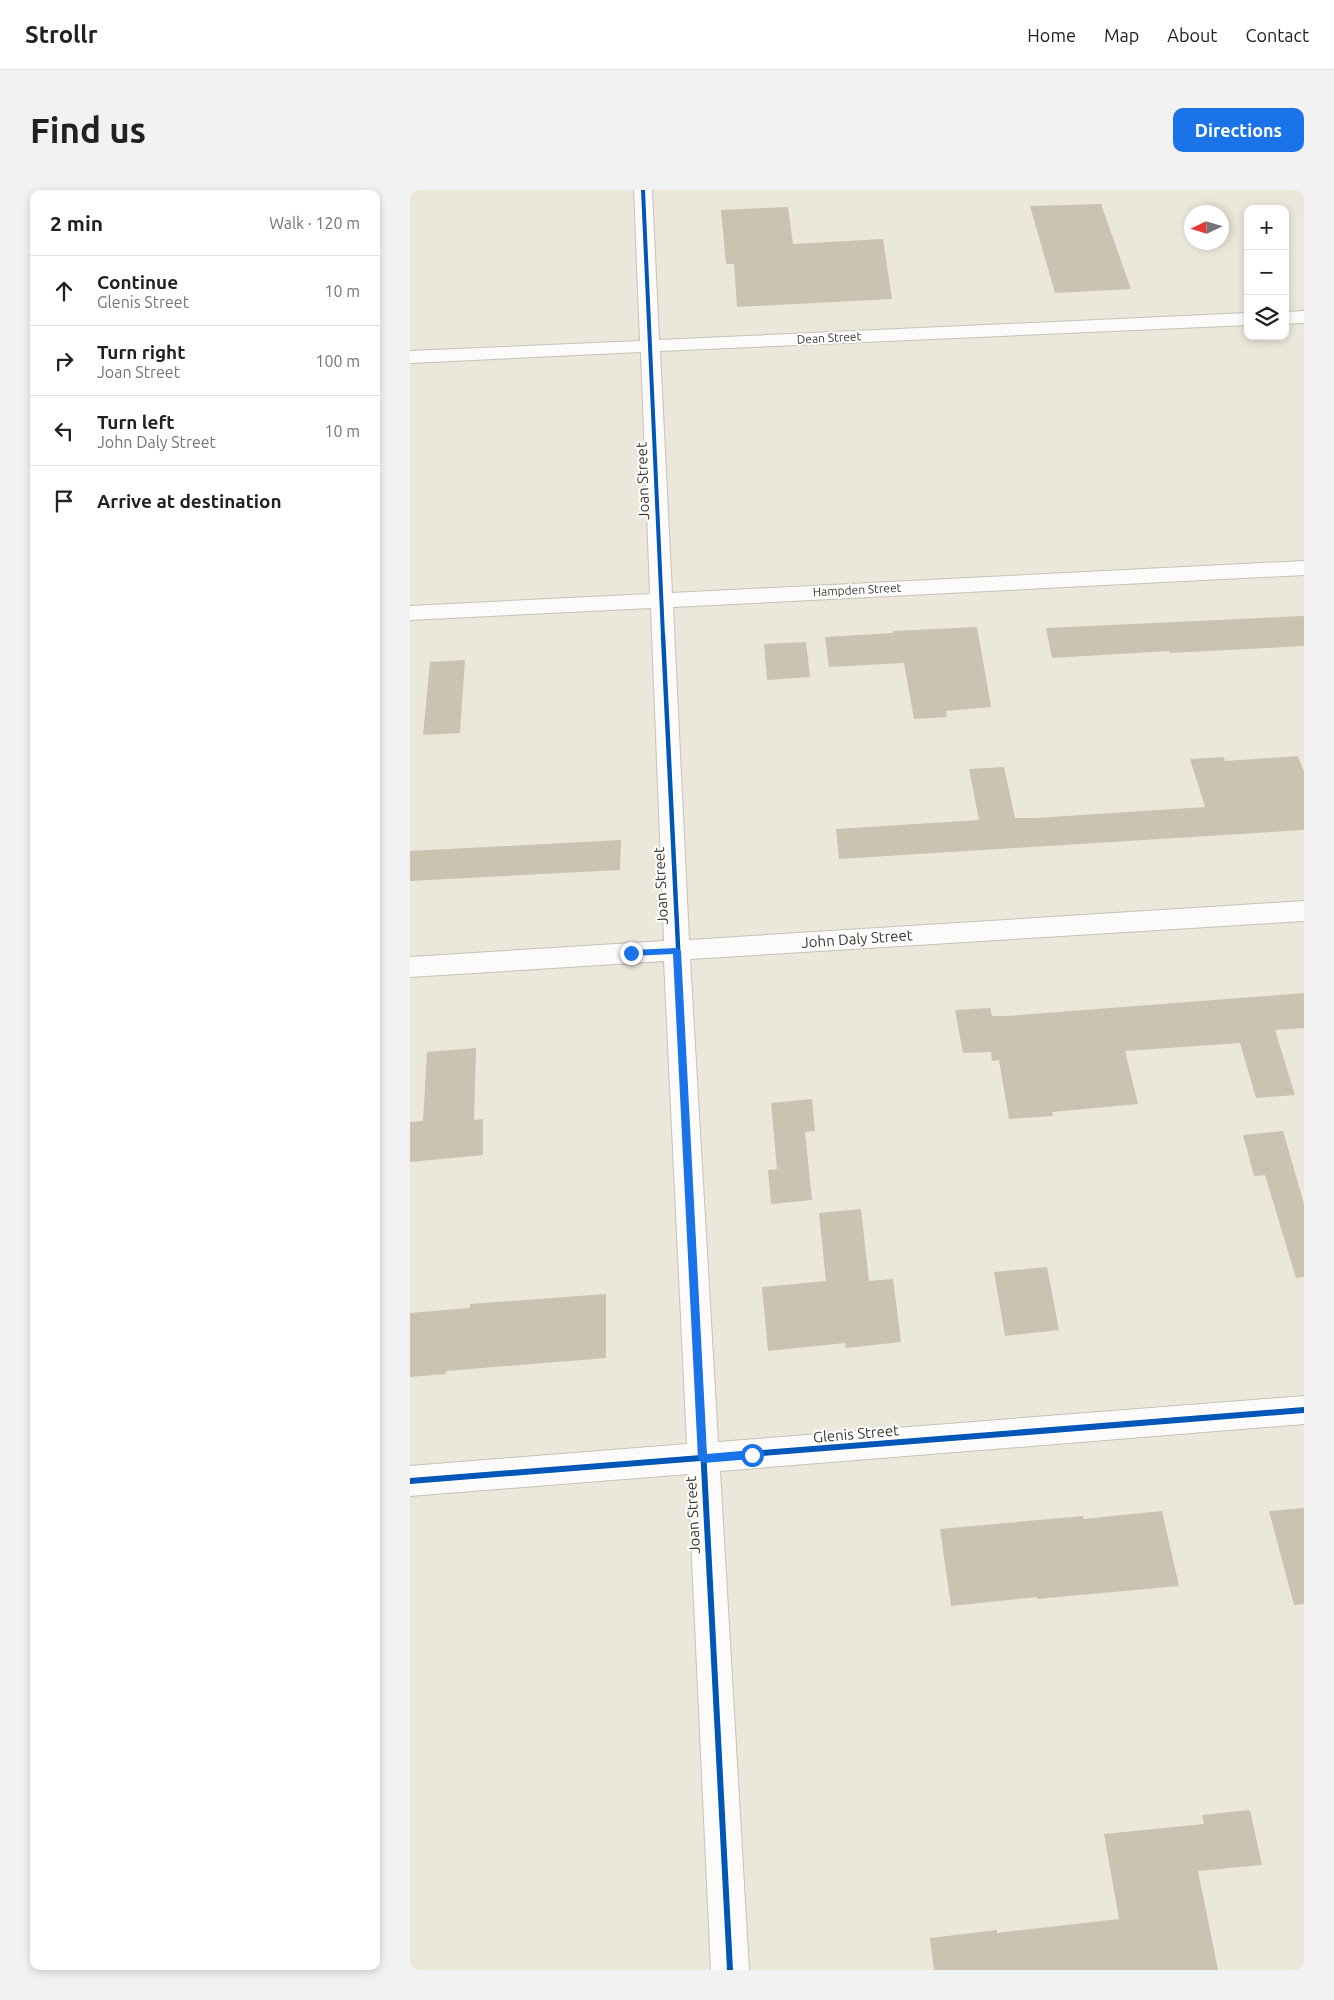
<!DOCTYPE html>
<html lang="en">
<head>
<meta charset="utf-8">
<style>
  :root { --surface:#fff; --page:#f2f2f2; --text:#202124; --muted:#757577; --line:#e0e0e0; --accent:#1a73e8 }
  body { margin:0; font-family:Ubuntu,sans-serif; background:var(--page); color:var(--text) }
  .controls { position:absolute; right:15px; top:15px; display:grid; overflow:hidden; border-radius:10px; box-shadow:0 2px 8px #0003 }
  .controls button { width:45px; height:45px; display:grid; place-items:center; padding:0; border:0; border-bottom:1px solid var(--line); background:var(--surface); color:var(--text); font:25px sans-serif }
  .compass { position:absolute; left:774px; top:15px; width:45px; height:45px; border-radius:50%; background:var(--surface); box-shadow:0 2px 8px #0003; rotate:266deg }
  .stop { position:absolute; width:15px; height:15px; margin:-11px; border:4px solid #1a73e8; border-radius:50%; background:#fff }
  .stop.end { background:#1a73e8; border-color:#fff; box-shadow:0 1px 5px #0008 }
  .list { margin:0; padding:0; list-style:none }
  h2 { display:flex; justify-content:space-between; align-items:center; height:65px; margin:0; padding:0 20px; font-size:21px }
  h2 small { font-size:16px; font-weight:400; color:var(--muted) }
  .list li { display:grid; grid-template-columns:32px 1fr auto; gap:15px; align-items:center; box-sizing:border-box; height:70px; padding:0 20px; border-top:1px solid var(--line) }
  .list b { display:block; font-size:19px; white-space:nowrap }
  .list p { margin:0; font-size:16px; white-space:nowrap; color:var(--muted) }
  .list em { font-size:16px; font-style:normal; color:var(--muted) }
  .icon { flex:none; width:28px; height:28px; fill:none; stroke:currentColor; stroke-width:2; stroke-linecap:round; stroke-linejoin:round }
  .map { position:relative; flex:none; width:894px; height:1780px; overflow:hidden; border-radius:10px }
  header { display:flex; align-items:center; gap:30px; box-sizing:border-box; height:70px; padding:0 25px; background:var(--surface); border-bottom:1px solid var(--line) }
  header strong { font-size:24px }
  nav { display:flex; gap:28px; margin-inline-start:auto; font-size:18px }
  .intro { display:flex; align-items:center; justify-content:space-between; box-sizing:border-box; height:120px; padding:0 30px }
  h1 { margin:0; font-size:35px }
  .button { padding:12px 22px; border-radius:10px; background:var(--accent); color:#fff; font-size:18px; font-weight:700 }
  main { display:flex; gap:30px; padding:0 30px }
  aside { flex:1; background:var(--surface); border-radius:10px; box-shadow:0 2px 8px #0003 }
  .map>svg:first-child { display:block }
</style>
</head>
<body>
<header>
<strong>Strollr</strong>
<nav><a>Home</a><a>Map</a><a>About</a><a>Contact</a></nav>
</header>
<div class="intro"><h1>Find us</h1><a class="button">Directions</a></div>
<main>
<aside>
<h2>2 min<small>Walk · 120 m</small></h2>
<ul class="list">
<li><svg class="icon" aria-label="ahead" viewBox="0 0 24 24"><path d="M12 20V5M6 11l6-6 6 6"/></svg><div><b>Continue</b><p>Glenis Street</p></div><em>10 m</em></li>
<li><svg class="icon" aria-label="right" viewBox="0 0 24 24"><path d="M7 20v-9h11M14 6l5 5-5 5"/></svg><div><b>Turn right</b><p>Joan Street</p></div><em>100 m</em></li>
<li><svg class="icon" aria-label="left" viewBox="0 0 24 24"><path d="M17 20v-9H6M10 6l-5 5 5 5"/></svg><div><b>Turn left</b><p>John Daly Street</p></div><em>10 m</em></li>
<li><svg class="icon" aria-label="arrive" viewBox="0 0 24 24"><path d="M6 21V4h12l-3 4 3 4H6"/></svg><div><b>Arrive at destination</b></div></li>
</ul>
</aside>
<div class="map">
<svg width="894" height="1780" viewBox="0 0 894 1780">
  <rect width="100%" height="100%" fill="#ebe7da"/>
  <g fill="#cbc2b2">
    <path d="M691,14L721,99L645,103L620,16Z"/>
    <path d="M378,17L383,54L473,49L482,109L327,117L324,74H316L311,20Z"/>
    <path d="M894,426V456L760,463L759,461L642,468L636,438Z"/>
    <path d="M567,437L581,517L536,521L537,527L504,529L494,473L419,477L415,447L483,443V441Z"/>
    <path d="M396,452L400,487L357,490L354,454Z"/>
    <path d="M55,470L50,543L13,545L20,472Z"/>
    <path d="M888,566L894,582V640L429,669L426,639L569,630L559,579L594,577L605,628H626L795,617L780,569L814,567L815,571Z"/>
    <path d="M211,650L210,680L0,691V661Z"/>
    <path d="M894,803V838L865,840L885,905L846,908L830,853L715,861L728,914L642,922L643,926L599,929L589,870L582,871L581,862L553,863L545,820L580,818L582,826H597Z"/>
    <path d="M66,858L64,930L73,929V965L0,972V932L13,931L17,862Z"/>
    <path d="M402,909L405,941L395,942L402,1010L361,1014L358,980L367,979L361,913Z"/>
    <path d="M873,941L894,1014V1087L886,1088L855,985L844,986L833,945Z"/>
    <path d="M451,1019L459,1091L483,1089L491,1152L436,1158L435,1153L358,1161L352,1097L416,1091L409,1023Z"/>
    <path d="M637,1077L649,1140L595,1146L584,1082Z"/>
    <path d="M196,1104V1168L36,1181L35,1184L0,1187V1123L60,1118V1114Z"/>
    <path d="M894,1318V1414L884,1415L859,1321Z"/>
    <path d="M752,1321L769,1396L627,1409V1407L541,1416L530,1339L673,1326V1329Z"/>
    <path d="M840,1620L852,1675L788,1681L808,1780H524L520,1748L587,1740V1743L709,1729L694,1644L794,1634L792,1625Z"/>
  </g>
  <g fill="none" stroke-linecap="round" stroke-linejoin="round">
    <defs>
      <g id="minor">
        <path d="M224,0H242L249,150L838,123V135L250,161L262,403L894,371V385L263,417L279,750L894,711V731L280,769L308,1252L894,1206V1234L310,1281L339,1780H301L278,1284L0,1306V1276L277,1254L254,771L0,787V767L254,751L241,418L0,430V416L240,404L231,162L0,173V161L230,151Z"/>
        <path d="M894,121V133L875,134V122Z"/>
      </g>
    </defs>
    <use href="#minor" stroke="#c5c2b7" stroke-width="2"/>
    <use href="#minor" fill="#fcfbf9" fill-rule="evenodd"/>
    <defs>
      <path id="cycleway-far2" d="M233,0L253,446"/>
      <path id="cycleway-far1" d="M253,445L281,1026"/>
      <g id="cycleway">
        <path d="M281,1025L320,1780"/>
        <path d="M0,1291L894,1220"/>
      </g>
    </defs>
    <use href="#cycleway-far2" stroke="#fff" stroke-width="6"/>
    <use href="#cycleway-far1" stroke="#fff" stroke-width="8"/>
    <use href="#cycleway" stroke="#fff" stroke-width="9"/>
    <use href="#cycleway-far2" stroke="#0057b8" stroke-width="4"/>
    <use href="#cycleway-far1" stroke="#0057b8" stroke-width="4.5"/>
    <use href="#cycleway" stroke="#0057b8" stroke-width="6"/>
  </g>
  <path fill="#1a73e8" d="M267,758L271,761L297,1264L342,1260L347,1265L342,1269L293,1273L288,1269L263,764L221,766L217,763L221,760Z"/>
  <g text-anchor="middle" stroke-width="4" stroke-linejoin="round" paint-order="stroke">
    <g font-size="12" fill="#3b392f" stroke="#fff">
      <text transform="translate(419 148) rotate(-3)" y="4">Dean Street</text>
      <text transform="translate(447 400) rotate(-3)" y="4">Hampden Street</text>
    </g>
    <g font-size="15" fill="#3b392f" stroke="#fff">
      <text transform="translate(233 291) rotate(-92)" y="5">Joan Street</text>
      <text transform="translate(251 696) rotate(-93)" y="5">Joan Street</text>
      <text transform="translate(447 749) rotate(-4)" y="5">John Daly Street</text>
      <text transform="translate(446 1244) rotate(-5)" y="5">Glenis Street</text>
      <text transform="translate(283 1325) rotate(-93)" y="5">Joan Street</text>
    </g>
  </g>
</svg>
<div class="controls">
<button>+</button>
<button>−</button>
<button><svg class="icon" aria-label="layers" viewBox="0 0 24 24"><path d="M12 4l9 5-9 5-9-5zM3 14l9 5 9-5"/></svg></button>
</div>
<svg class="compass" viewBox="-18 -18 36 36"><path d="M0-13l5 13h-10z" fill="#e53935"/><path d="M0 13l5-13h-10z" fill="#757577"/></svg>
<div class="stop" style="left:342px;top:1265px"></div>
<div class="stop end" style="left:221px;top:763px"></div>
</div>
</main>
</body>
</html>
